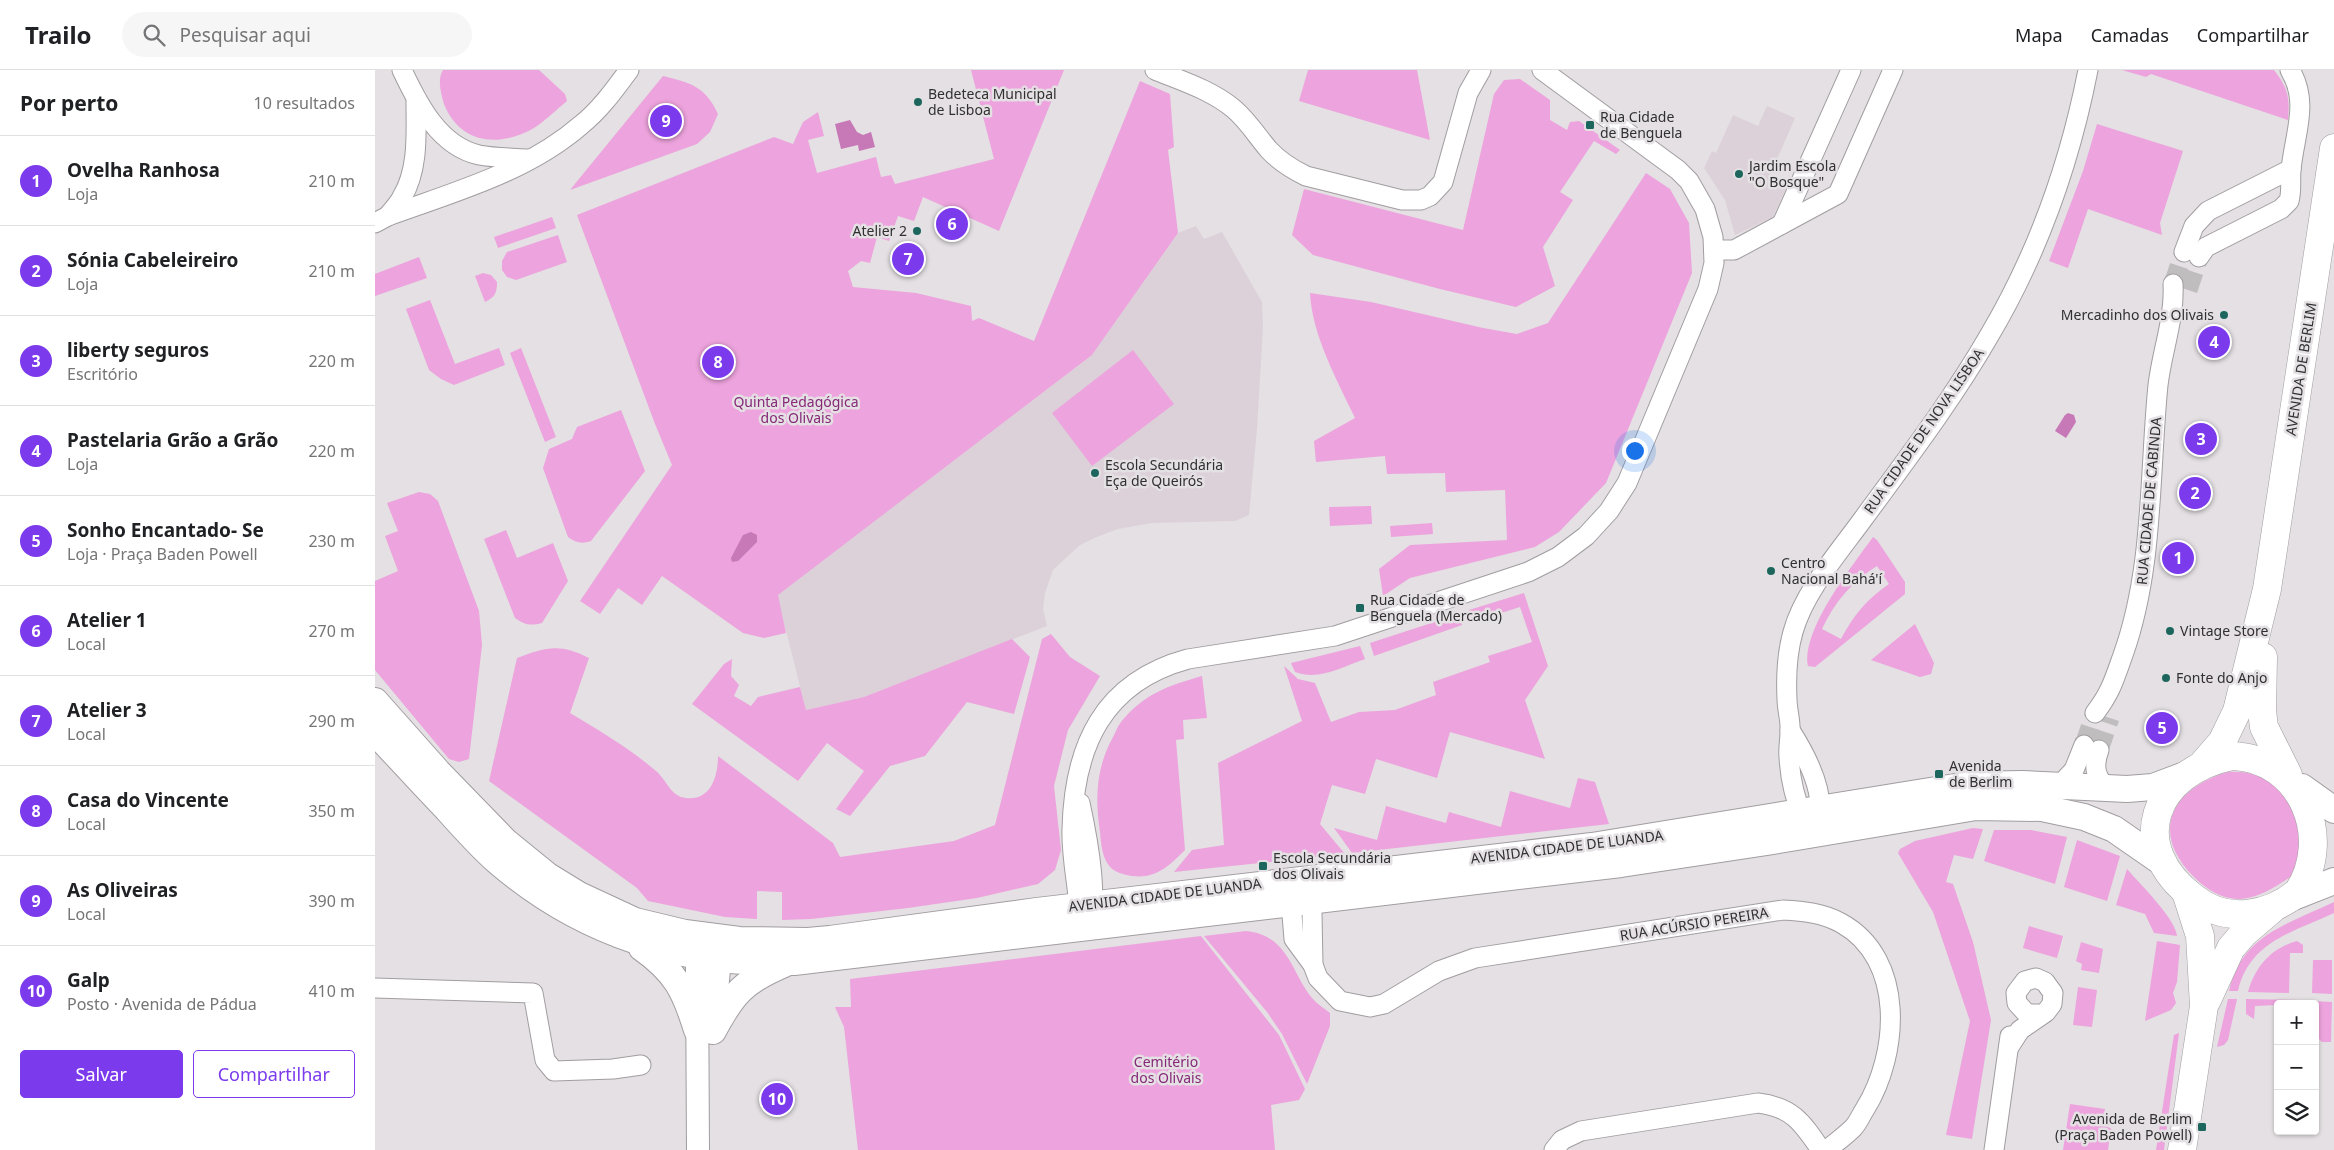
<!DOCTYPE html>
<html lang="pt">
<head>
<meta charset="utf-8">
<style>
  :root { --surface:#fff; --page:#f6f6f6; --text:#202124; --muted:#757577; --line:#e0e0e0; --accent:#7c3aed }
  body { margin:0; font-family:"Noto Sans",sans-serif; background:var(--page); color:var(--text) }
  .controls { position:absolute; right:15px; bottom:15px; display:grid; overflow:hidden; border-radius:5px; box-shadow:0 1px 4px #0004 }
  .controls button { width:45px; height:45px; display:grid; place-items:center; padding:0; border:0; border-bottom:1px solid var(--line); background:var(--surface); color:var(--text); font:25px sans-serif }
  .you { position:absolute; left:1259px; top:380px; width:18px; height:18px; margin:-12px; border:4px solid #fff; border-radius:50%; background:#1a73e8; box-shadow:0 0 0 8px #1a73e833 }
  .badge { display:grid; place-items:center; width:32px; height:32px; border-radius:50%; background:var(--accent); color:#fff; font-size:16px; font-weight:700 }
  .pin { position:absolute; translate:-50% -50%; border:2px solid #fff; box-shadow:0 1px 5px #0006 }
  .list { margin:0; padding:0; list-style:none }
  h2 { display:flex; justify-content:space-between; align-items:center; height:65px; margin:0; padding:0 20px; font-size:21px }
  h2 small { font-size:16px; font-weight:400; color:var(--muted) }
  .list li { display:grid; grid-template-columns:32px 1fr auto; gap:15px; align-items:center; box-sizing:border-box; height:90px; padding:0 20px; border-top:1px solid var(--line) }
  .list b { display:block; font-size:19px; white-space:nowrap }
  .list p { margin:0; font-size:16px; white-space:nowrap; color:var(--muted) }
  .list em { font-size:16px; font-style:normal; color:var(--muted) }
  .actions { display:flex; gap:10px; padding:15px 20px }
  .actions a { flex:1; padding:11px 0; border:1px solid var(--accent); border-radius:5px; text-align:center; font-size:18px; color:var(--accent) }
  .actions .main { background:var(--accent); color:#fff }
  .icon { flex:none; width:28px; height:28px; fill:none; stroke:currentColor; stroke-width:2; stroke-linecap:round; stroke-linejoin:round }
  .map { position:relative; flex:none; width:1959px; height:1080px; overflow:hidden }
  header { display:flex; align-items:center; gap:30px; box-sizing:border-box; height:70px; padding:0 25px; background:var(--surface); border-bottom:1px solid var(--line) }
  header strong { font-size:24px }
  nav { display:flex; gap:28px; margin-inline-start:auto; font-size:18px }
  .search { width:350px; height:45px; background:var(--page); display:flex; align-items:center; gap:12px; box-sizing:border-box; padding:0 18px; border-radius:28px; color:var(--muted); font-size:19px }
  main { display:flex }
  aside { flex:1; background:var(--surface) }
  .map>svg:first-child { display:block }
</style>
</head>
<body>
<header>
<strong>Trailo</strong>
<div class="search"><svg class="icon" aria-label="search" viewBox="0 0 24 24"><circle cx="10" cy="10" r="6"/><path d="M15 15l6 6"/></svg>Pesquisar aqui</div>
<nav><a>Mapa</a><a>Camadas</a><a>Compartilhar</a></nav>
</header>
<main>
<aside>
<h2>Por perto<small>10 resultados</small></h2>
<ul class="list">
<li><span class="badge">1</span><div><b>Ovelha Ranhosa</b><p>Loja</p></div><em>210 m</em></li>
<li><span class="badge">2</span><div><b>Sónia Cabeleireiro</b><p>Loja</p></div><em>210 m</em></li>
<li><span class="badge">3</span><div><b>liberty seguros</b><p>Escritório</p></div><em>220 m</em></li>
<li><span class="badge">4</span><div><b>Pastelaria Grão a Grão</b><p>Loja</p></div><em>220 m</em></li>
<li><span class="badge">5</span><div><b>Sonho Encantado- Se</b><p>Loja · Praça Baden Powell</p></div><em>230 m</em></li>
<li><span class="badge">6</span><div><b>Atelier 1</b><p>Local</p></div><em>270 m</em></li>
<li><span class="badge">7</span><div><b>Atelier 3</b><p>Local</p></div><em>290 m</em></li>
<li><span class="badge">8</span><div><b>Casa do Vincente</b><p>Local</p></div><em>350 m</em></li>
<li><span class="badge">9</span><div><b>As Oliveiras</b><p>Local</p></div><em>390 m</em></li>
<li><span class="badge">10</span><div><b>Galp</b><p>Posto · Avenida de Pádua</p></div><em>410 m</em></li>
</ul>
<div class="actions"><a class="main">Salvar</a><a>Compartilhar</a></div>
</aside>
<div class="map">
<svg width="1959" height="1080" viewBox="0 0 1959 1080">
  <rect width="100%" height="100%" fill="#e4e0e3"/>
  <g fill="#dcd1d9">
    <path d="M1392,36L1420,48L1393,110L1411,118L1398,147L1360,165L1350,130L1329,98L1337,81L1341,83L1358,45L1383,56Z"/>
    <path d="M821,156L829,169L847,162L887,232L888,257L882,359L874,445L860,451L777,453L743,459L724,466L705,475L678,500L670,523L668,539L672,556L489,627L431,640L402,525L717,285L803,163Z"/>
  </g>
  <g fill="#eda3dd" fill-rule="evenodd">
    <path d="M68,0H164L190,24L192,31C181,40 170,51 159,58C124,78 85,74 69,34C66,24 62,9 68,0Z"/>
    <path d="M596,0H689L624,161L548,127L539,151L523,146L514,171L502,167L495,193L486,191L473,201L478,217L541,223L596,236L597,251L604,248L659,271L765,11L795,24L799,77L793,80L803,163L717,285L403,525L411,563L389,568L368,563L287,506L267,535L243,518L225,544L205,531L297,395L280,354L202,145L399,67L418,74L428,52L443,42L449,66L433,70L442,103L501,87L506,107L516,105L520,114L619,89Z"/>
    <path d="M933,0H1042L1055,70L924,31Z"/>
    <path d="M1747,0H1899C1913,18 1915,28 1913,50L1776,4L1771,7Z"/>
    <path d="M288,6C316,13 330,16 343,44L335,62L322,74L195,120Z"/>
    <path d="M1145,9L1175,30V50L1192,60L1195,52L1204,51L1245,80L1241,84L1219,71L1185,122L1198,130L1168,177L1180,216L1141,237L1065,219L938,185L917,165L929,119L1088,160L1119,24L1129,10Z"/>
    <path d="M1722,54L1808,81L1785,153L1787,165L1713,139L1693,198L1674,191L1708,101Z"/>
    <path d="M1271,103L1295,119L1314,153L1317,203L1231,413L1184,462L1160,477L1035,508L1008,526L1004,499L1035,475L1132,470L1130,420L1071,422L1070,403L1012,404L1010,386L941,392L939,371L980,348C962,310 937,265 935,223L996,232L1108,258L1142,264L1173,253Z"/>
    <path d="M177,147L181,158L123,178L119,167Z"/>
    <path d="M183,165L192,192L141,210L132,207L127,200V191L132,182Z"/>
    <path d="M44,187L52,208L0,226V204Z"/>
    <path d="M108,203L116,205L122,212C122,223 120,227 110,232L100,206Z"/>
    <path d="M55,230L80,294L124,278L130,295L79,315L66,309L54,300L31,239Z"/>
    <path d="M146,278L181,367L170,372L135,283Z"/>
    <path d="M758,280L799,334L717,396L677,343Z"/>
    <path d="M246,340L270,401L216,471C207,474 201,473 193,467L168,398L174,379L197,369L202,357Z"/>
    <path d="M44,422L55,424L63,431L104,541L107,575L94,689L84,692L74,689L0,600V511L23,501L10,466L23,461L12,433Z"/>
    <path d="M996,436L997,454L955,456L954,437Z"/>
    <path d="M1057,453L1058,464L1016,467L1015,456Z"/>
    <path d="M131,460L142,488L178,473L193,511L167,553C155,556 150,555 140,548L109,469Z"/>
    <path d="M1498,467L1502,470L1530,512V524L1440,597L1433,596C1426,560 1478,495 1498,467ZM1502,496L1514,514C1491,530 1479,545 1466,569L1447,559C1459,533 1477,511 1502,496Z"/>
    <path d="M1149,523L1173,596L1150,630L1170,689L1075,662L1062,708L1001,689L990,724L957,715L945,754L970,784L799,802L817,780L849,775L843,693L927,651L909,596L923,609L940,613L956,652L984,642L1020,640L1061,625L1058,612L1115,592L1113,586L1157,572L1145,537L1098,552L1094,540Z"/>
    <path d="M1084,544L1087,555L999,586L995,573Z"/>
    <path d="M1540,554L1559,593L1556,604L1545,607L1496,590Z"/>
    <path d="M676,564L695,587L725,606L693,660L679,716L686,780L680,800L663,814L602,828L533,838L436,849L407,850V822L382,821V849L350,847L273,831L262,818L114,711L142,588C171,577 185,573 214,588L195,643C225,661 254,678 281,701C291,709 296,727 311,728C336,731 343,706 343,686L458,773L465,787L579,771L620,755L667,569Z"/>
    <path d="M637,569L655,587L639,644L592,632L550,686L515,696L475,746L461,739L489,701L452,673L423,711L317,634L349,594L357,589L356,606L364,615L359,626L376,636L383,627L425,617L431,640L489,627Z"/>
    <path d="M985,576L990,589C967,597 944,611 920,602L916,593Z"/>
    <path d="M827,606L832,648L808,650L809,669L801,670L810,780C794,796 781,809 757,806C750,805 742,803 736,798C727,789 726,774 725,762C720,728 721,699 737,669C740,664 742,657 746,652C770,623 793,616 827,606Z"/>
    <path d="M1853,702C1895,699 1910,726 1933,754L1918,805C1902,816 1886,827 1866,829C1847,830 1831,819 1819,807C1773,761 1798,718 1853,702Z"/>
    <path d="M1203,708L1220,712L1234,754L977,783L959,758L1002,770L1011,736L1071,753L1074,742L1126,757L1135,721L1195,738Z"/>
    <path d="M1598,758L1608,759L1598,789L1579,785L1571,812L1578,814L1598,872L1616,950L1597,1069L1571,1065L1595,951L1558,842L1523,783L1525,779L1540,771Z"/>
    <path d="M1619,760H1656L1692,767L1680,814L1609,791Z"/>
    <path d="M1702,770L1745,786L1732,831L1689,817Z"/>
    <path d="M1752,799C1764,813 1801,849 1802,866L1779,863L1770,844L1741,835Z"/>
    <path d="M1959,832V843C1918,862 1874,872 1863,921H1854C1866,865 1913,854 1959,832Z"/>
    <path d="M1654,856L1688,866L1682,888L1648,878Z"/>
    <path d="M871,861C913,865 916,902 937,928C942,934 949,938 955,943V956L932,1014L907,964L892,942L829,866Z"/>
    <path d="M826,866L904,965L930,1019L924,1030L896,1035L900,1080H483L469,957L460,937H476L475,909Z"/>
    <path d="M1782,871L1805,875L1802,912L1798,923L1801,933L1796,940L1770,951Z"/>
    <path d="M1922,871L1928,875V883H1915L1914,923L1873,922C1880,897 1896,878 1922,871Z"/>
    <path d="M1706,872L1728,879L1724,903L1706,900L1707,894L1701,891Z"/>
    <path d="M1938,890H1957V924L1937,923Z"/>
    <path d="M1703,917L1722,920L1717,957L1698,955Z"/>
    <path d="M1853,929H1862L1853,970L1849,975L1842,977Z"/>
    <path d="M1871,929L1927,930V934L1880,936L1879,949L1871,944Z"/>
    <path d="M1937,931L1957,932L1956,972H1947L1940,965V934H1937Z"/>
    <path d="M1804,963L1789,1080H1781L1797,977L1799,965Z"/>
    <path d="M1695,1034L1730,1039L1728,1056L1736,1058L1733,1080H1688Z"/>
  </g>
  <g fill="#c778b7">
    <path d="M475,50L482,62L488,65L496,62L500,77L484,81L483,75L466,79L460,54Z"/>
    <path d="M1693,343L1699,345L1701,352L1691,368L1680,361L1690,345Z"/>
    <path d="M376,462L382,465V472L363,491L357,492L356,488L368,465Z"/>
  </g>
  <g fill="none" stroke-linecap="round" stroke-linejoin="round">
    <g stroke="#c0bdbf" stroke-width="19" stroke-dasharray="19 9" stroke-linecap="butt">
      <path d="M1798,214L1809,182"/>
      <path d="M1813,220L1824,187"/>
      <path d="M1709,675L1720,643"/>
      <path d="M1724,680L1735,648"/>
    </g>
    <defs>
      <g id="minor">
        <path d="M27,0C43,34 64,76 104,85C120,88 137,88 154,89"/>
        <path d="M780,0C807,11 836,20 859,39C873,51 882,66 894,80C904,91 917,99 931,106L1027,130H1046L1055,126L1068,112L1093,23L1106,0"/>
        <path d="M13,146C17,140 24,134 27,127C44,99 41,62 41,31"/>
        <path d="M0,153L13,146C79,122 152,102 206,55C225,40 240,19 254,0"/>
        <path d="M1407,154L1476,0"/>
        <path d="M1339,180H1359L1463,124L1518,0"/>
        <path d="M1809,182L1819,156L1833,141L1916,99"/>
        <path d="M1824,187L1831,177L1906,139L1914,131C1917,121 1915,110 1916,100C1919,65 1935,33 1915,0"/>
        <path d="M1720,643C1736,622 1739,610 1748,585C1779,498 1774,406 1783,315C1787,281 1800,248 1798,214"/>
        <path d="M1415,660C1431,685 1450,721 1444,750"/>
        <path d="M1724,680C1718,696 1720,709 1734,719"/>
        <path d="M1684,716L1699,700L1709,675"/>
        <path d="M705,733C712,765 722,816 716,847"/>
        <path d="M1432,751C1420,735 1415,707 1414,687C1413,679 1415,670 1415,662C1416,651 1412,640 1412,629C1411,608 1412,583 1418,562C1429,522 1464,482 1488,449C1532,389 1577,330 1614,266C1662,185 1695,92 1713,0"/>
        <path d="M930,820L937,843L938,895"/>
        <path d="M922,822L917,845L919,869L938,895L943,908L965,931L995,937L1009,934L1064,901L1100,888L1408,840C1428,841 1448,843 1466,853C1531,889 1524,984 1490,1039C1486,1045 1483,1053 1478,1058C1470,1066 1460,1073 1452,1080"/>
        <path d="M709,847L704,836C702,811 696,784 697,759C699,676 728,612 813,589L960,566L1153,502L1183,487L1211,466L1234,441L1252,413L1333,219L1339,193L1338,167L1330,139L1314,111L1303,100L1167,0"/>
        <path d="M0,918L158,923L170,990L179,1001L238,999L266,995"/>
        <path d="M1634,977L1645,960L1671,942L1677,934L1678,923L1670,912L1661,908L1650,911L1641,923L1642,933L1652,944H1667"/>
        <path d="M1179,1080L1187,1070L1206,1061L1383,1033C1417,1037 1427,1052 1446,1080"/>
        <path d="M1619,1080L1635,966"/>
      </g>
      <g id="tertiary">
        <path d="M338,960L345,890L340,873"/>
        <path d="M323,1080L322,897L323,887L334,872"/>
      </g>
      <g id="secondary">
        <path d="M0,631L63,702L130,771L173,806L204,825L260,851L310,863L364,870L433,871L455,869L662,841L1217,776L1592,715L1647,714L1752,719L1778,717L1810,705"/>
        <path d="M0,662C24,688 48,714 72,739C88,757 104,775 122,791C208,865 306,895 419,892L1246,794L1392,772L1601,737L1667,738L1709,747L1739,759L1788,793"/>
        <path d="M1927,717L1959,740"/>
        <path d="M1916,828L1959,811"/>
        <path d="M267,878C301,902 310,921 322,960"/>
        <path d="M338,961C358,923 369,911 409,894"/>
      </g>
      <g id="primary">
        <path d="M1888,587L1887,641L1889,657L1913,705"/>
        <path d="M1857,686C1927,688 1959,768 1923,822C1909,834 1890,842 1872,844C1851,846 1834,840 1819,828C1750,776 1778,702 1857,686Z"/>
        <path d="M1827,695L1847,672L1862,641L1892,519L1959,78"/>
        <path d="M1832,930L1856,878L1869,863L1897,839"/>
        <path d="M1807,1080L1829,936L1825,866L1811,822"/>
      </g>
    </defs>
    <use href="#minor" stroke="#a19da0" stroke-width="21"/>
    <use href="#tertiary" stroke="#a19da0" stroke-width="24"/>
    <use href="#secondary" stroke="#a19da0" stroke-width="28"/>
    <use href="#primary" stroke="#a19da0" stroke-width="29"/>
    <use href="#minor" stroke="#fff" stroke-width="19"/>
    <use href="#tertiary" stroke="#fff" stroke-width="22"/>
    <use href="#secondary" stroke="#fff" stroke-width="26"/>
    <use href="#primary" stroke="#fff" stroke-width="28"/>
  </g>
  <g fill="#1c665e" stroke="#e4e0e3" stroke-width="2">
    <circle cx="543" cy="32" r="5"/>
    <rect x="1210" y="50" width="10" height="10" rx="2.5"/>
    <circle cx="1364" cy="104" r="5"/>
    <circle cx="542" cy="161" r="5"/>
    <circle cx="1849" cy="245" r="5"/>
    <circle cx="720" cy="403" r="5"/>
    <circle cx="1396" cy="501" r="5"/>
    <rect x="980" y="533" width="10" height="10" rx="2.5"/>
    <circle cx="1795" cy="561" r="5"/>
    <circle cx="1791" cy="608" r="5"/>
    <rect x="1559" y="699" width="10" height="10" rx="2.5"/>
    <rect x="883" y="791" width="10" height="10" rx="2.5"/>
    <rect x="1822" y="1052" width="10" height="10" rx="2.5"/>
  </g>
  <g text-anchor="middle" stroke-width="5" stroke-linejoin="round" paint-order="stroke">
    <g font-size="14" fill="#313031" stroke="#e4e0e3" text-anchor="start">
      <text x="553" y="29">Bedeteca Municipal<tspan x="553" dy="16">de Lisboa</tspan></text>
      <text x="1225" y="52">Rua Cidade<tspan x="1225" dy="16">de Benguela</tspan></text>
      <text x="1374" y="101">Jardim Escola<tspan x="1374" dy="16">"O Bosque"</tspan></text>
      <text x="532" y="166" text-anchor="end">Atelier 2</text>
      <text x="1839" y="250" text-anchor="end">Mercadinho dos Olivais</text>
      <text x="730" y="400">Escola Secundária<tspan x="730" dy="16">Eça de Queirós</tspan></text>
      <text x="1406" y="498">Centro<tspan x="1406" dy="16">Nacional Bahá'í</tspan></text>
      <text x="995" y="535">Rua Cidade de<tspan x="995" dy="16">Benguela (Mercado)</tspan></text>
      <text x="1805" y="566">Vintage Store</text>
      <text x="1801" y="613">Fonte do Anjo</text>
      <text x="1574" y="701">Avenida<tspan x="1574" dy="16">de Berlim</tspan></text>
      <text x="898" y="793">Escola Secundária<tspan x="898" dy="16">dos Olivais</tspan></text>
      <text x="1817" y="1054" text-anchor="end">Avenida de Berlim<tspan x="1817" dy="16">(Praça Baden Powell)</tspan></text>
    </g>
    <g font-size="14" fill="#313031" stroke="#e4e0e3">
      <text transform="translate(1926 299) rotate(-81)" y="5">AVENIDA DE BERLIM</text>
      <text transform="translate(1549 361) rotate(-55)" y="5">RUA CIDADE DE NOVA LISBOA</text>
      <text transform="translate(1774 431) rotate(-85)" y="5">RUA CIDADE DE CABINDA</text>
      <text transform="translate(1192 777) rotate(-7)" y="5">AVENIDA CIDADE DE LUANDA</text>
      <text transform="translate(790 825) rotate(-7)" y="5">AVENIDA CIDADE DE LUANDA</text>
      <text transform="translate(1319 854) rotate(-9)" y="5">RUA ACÚRSIO PEREIRA</text>
    </g>
    <g font-size="14" fill="#862978" stroke="#e4e0e3">
      <text x="421" y="337">Quinta Pedagógica<tspan x="421" dy="16">dos Olivais</tspan></text>
      <text x="791" y="997">Cemitério<tspan x="791" dy="16">dos Olivais</tspan></text>
    </g>
  </g>
</svg>
<div class="controls">
<button>+</button>
<button>−</button>
<button><svg class="icon" aria-label="layers" viewBox="0 0 24 24"><path d="M12 4l9 5-9 5-9-5zM3 14l9 5 9-5"/></svg></button>
</div>
<div class="you"></div>
<div class="pin badge" style="left:1803px;top:488px">1</div>
<div class="pin badge" style="left:1820px;top:423px">2</div>
<div class="pin badge" style="left:1826px;top:369px">3</div>
<div class="pin badge" style="left:1839px;top:272px">4</div>
<div class="pin badge" style="left:1787px;top:658px">5</div>
<div class="pin badge" style="left:577px;top:154px">6</div>
<div class="pin badge" style="left:533px;top:189px">7</div>
<div class="pin badge" style="left:343px;top:292px">8</div>
<div class="pin badge" style="left:291px;top:51px">9</div>
<div class="pin badge" style="left:402px;top:1029px">10</div>
</div>
</main>
</body>
</html>
